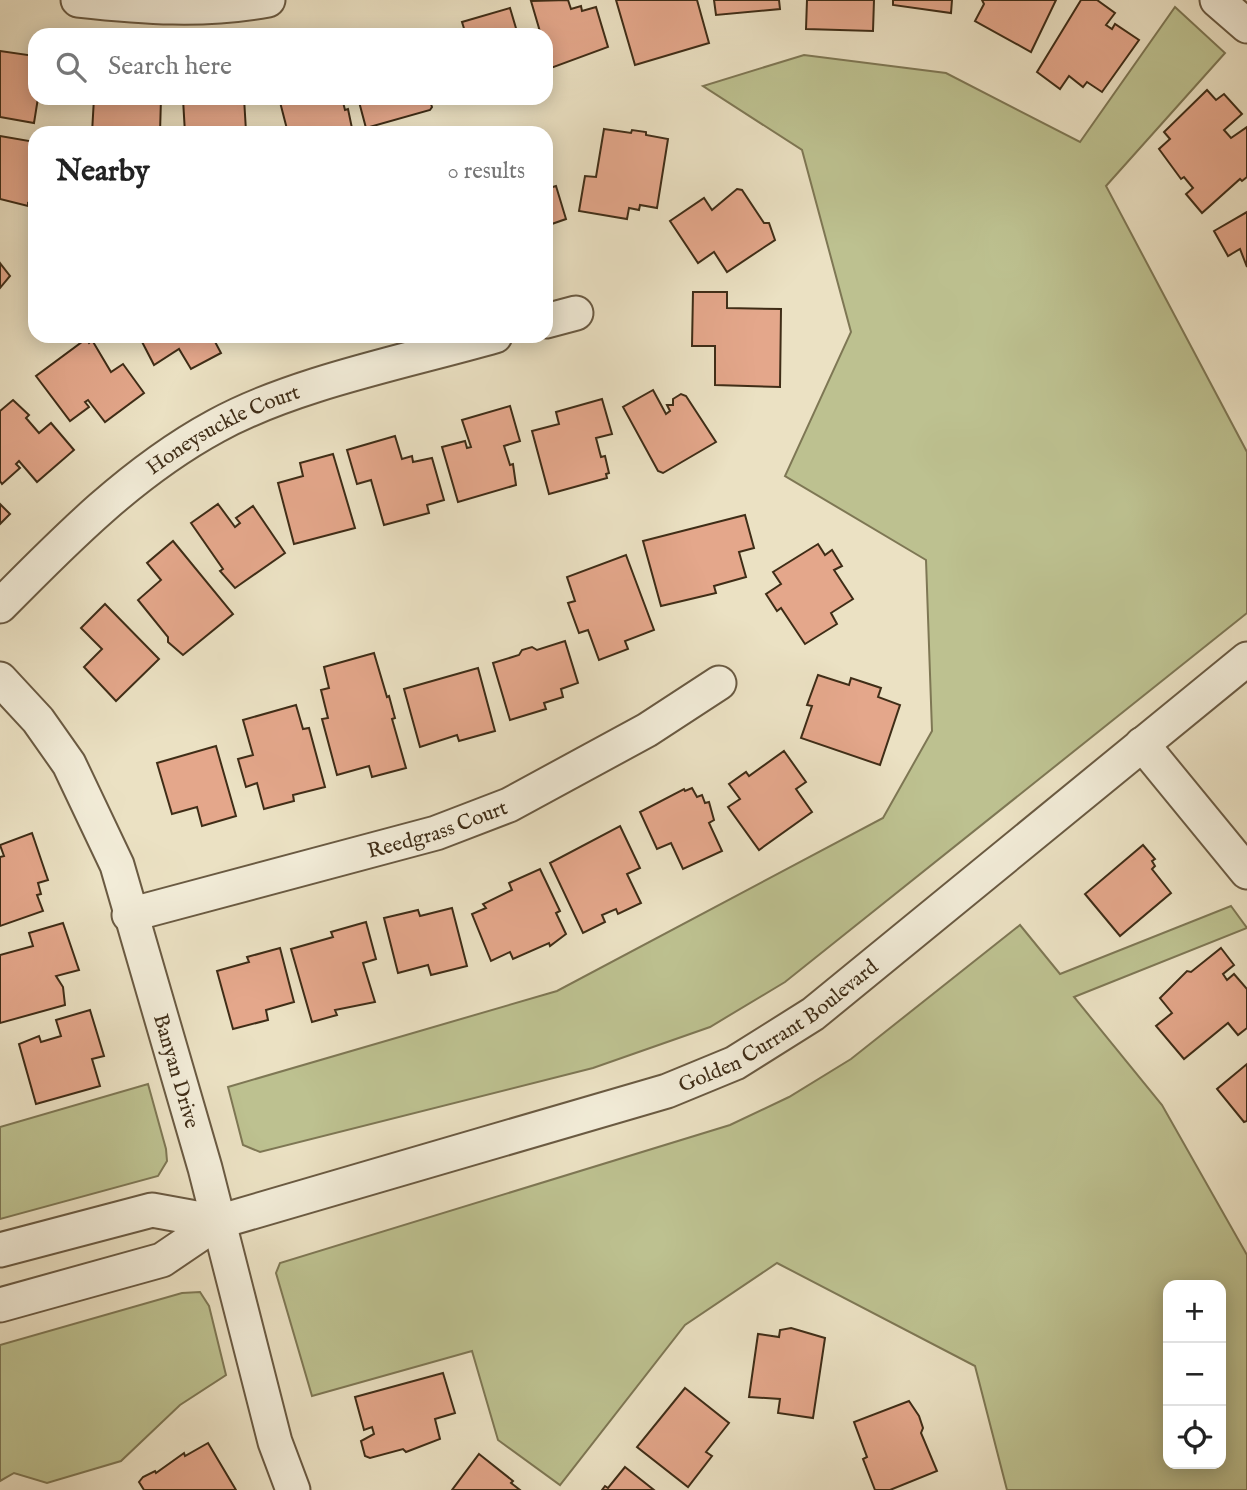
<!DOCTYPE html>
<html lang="en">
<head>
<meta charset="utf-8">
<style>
  :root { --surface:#fff; --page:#f2f2f2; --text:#222; --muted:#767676; --line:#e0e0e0 }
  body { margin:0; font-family:"IM FELL English",serif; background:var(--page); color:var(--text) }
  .controls { position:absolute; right:21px; bottom:21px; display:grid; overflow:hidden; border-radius:14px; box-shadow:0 4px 18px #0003 }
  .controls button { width:63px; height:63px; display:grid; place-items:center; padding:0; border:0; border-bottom:2px solid var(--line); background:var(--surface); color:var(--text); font:35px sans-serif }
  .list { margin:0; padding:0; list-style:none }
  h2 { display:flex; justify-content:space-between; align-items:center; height:91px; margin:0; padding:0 28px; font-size:30px }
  h2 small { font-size:23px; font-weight:400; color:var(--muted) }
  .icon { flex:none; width:38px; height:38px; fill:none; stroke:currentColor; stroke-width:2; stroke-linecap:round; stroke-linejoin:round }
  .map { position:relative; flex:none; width:1247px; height:1490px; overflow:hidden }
  .search { position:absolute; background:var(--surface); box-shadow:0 4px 18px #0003; left:28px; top:28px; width:525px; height:77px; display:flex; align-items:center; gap:18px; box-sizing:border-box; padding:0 24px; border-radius:21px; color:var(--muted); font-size:26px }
  .panel { position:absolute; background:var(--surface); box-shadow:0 4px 18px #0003; left:28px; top:126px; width:525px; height:217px; border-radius:21px }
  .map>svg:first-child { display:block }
</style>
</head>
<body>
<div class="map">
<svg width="1247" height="1490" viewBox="0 0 1247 1490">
  <rect width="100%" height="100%" fill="#ebe1c3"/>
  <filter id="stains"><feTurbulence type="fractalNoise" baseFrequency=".00286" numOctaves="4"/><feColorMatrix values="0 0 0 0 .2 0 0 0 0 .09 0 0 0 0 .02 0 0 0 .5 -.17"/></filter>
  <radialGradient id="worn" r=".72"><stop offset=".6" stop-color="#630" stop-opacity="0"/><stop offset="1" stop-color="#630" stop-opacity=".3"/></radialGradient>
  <g fill="#bdc190" stroke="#7e7754" stroke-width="2" fill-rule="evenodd">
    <path d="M1175,7L1225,53L1106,186L1247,452V613L785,982L710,1027L593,1068L260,1152L243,1145L228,1087L557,991L883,818L932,731L926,560L785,476L851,332L802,150L703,86L804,55L946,73L1080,142Z"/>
    <path d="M1231,906L1247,928L1074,997L1162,1105L1247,1255V1490H1007L975,1366L777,1263L685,1325L560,1485L498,1440L472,1351L312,1396L276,1273L280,1263L730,1125L789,1097L851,1059L1020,925L1060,974ZM1221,1285V1464H1168V1285Z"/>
    <path d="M148,1084L166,1149L167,1161L158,1176L0,1219V1127Z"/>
    <path d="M200,1292L209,1306L226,1375L180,1405L121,1461L47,1483L14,1473L0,1481V1345L182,1293Z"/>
  </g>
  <g fill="#e4a78b" stroke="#3f2d17" stroke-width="2">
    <path d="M568,0L571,9L581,6L582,11L596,7L608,47L551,68L546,35H541L531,1Z"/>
    <path d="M616,0H697L709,43L635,65Z"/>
    <path d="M714,0H779L780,9L716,15Z"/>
    <path d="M807,0H874L873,31L806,29Z"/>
    <path d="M893,0H952L951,13L893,5Z"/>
    <path d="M982,0H1056L1031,52L975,21L984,4Z"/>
    <path d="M1081,0H1097L1115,13L1106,25L1112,29L1115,24L1139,40L1102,92L1087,82L1083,87L1069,76L1060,89L1037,72Z"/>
    <path d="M510,8L518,35H466L462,22Z"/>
    <path d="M0,51L35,56V98H38L34,123L0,117Z"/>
    <path d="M1207,90L1216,100L1224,94L1242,114L1224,130L1231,138L1247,127V177L1242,181L1240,179L1202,213L1186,194L1193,188L1184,177L1181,179L1159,149L1170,139L1164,132Z"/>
    <path d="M94,98H161L160,133H92Z"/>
    <path d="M188,98H244L246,131L249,133H185L183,99Z"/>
    <path d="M295,98H342L345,110L348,109L353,133H288L280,102Z"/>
    <path d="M358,98H429L432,107L430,110L366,128Z"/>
    <path d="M604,129L631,133L632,130L646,132V135L668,139L657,208L640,205L639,210L629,208L627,219L579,211L585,176L596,177Z"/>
    <path d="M0,136L35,142L34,204L28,203V206L0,199Z"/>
    <path d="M556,186L566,219L546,226V189Z"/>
    <path d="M737,189L742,190L764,223H769L775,240L727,272L714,252L698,263L670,221L704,198L712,210Z"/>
    <path d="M1247,212V267L1240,249L1228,256L1214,231Z"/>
    <path d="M0,263L10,276L0,288Z"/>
    <path d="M693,292H727V308L781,309L780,387L715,385V346H692Z"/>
    <path d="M139,336H212L221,353L191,369L179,349L154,365Z"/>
    <path d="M86,339L89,343L92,340L111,372L123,364L144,393L105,422L88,400L85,402L89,407L70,421L36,376Z"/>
    <path d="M653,390L666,414L670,411L667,405H673V399L681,394L686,396L716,442L663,473L658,471L623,407Z"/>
    <path d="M602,399L612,434L596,438L601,457L605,456L609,473L606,474L607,478L549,494L532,431L559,424L556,412Z"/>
    <path d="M13,400L29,415L26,418L39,433L51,423L74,450L37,482L19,461L16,464L20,468L2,484L0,481V411Z"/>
    <path d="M510,406L520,441L504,446L510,465L513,464L516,485L458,502L442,447L465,441L467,448L471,447L462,420Z"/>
    <path d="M395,436L402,459L412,456L413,462L432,458L444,500L427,505L429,513L384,525L371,480L357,484L347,450Z"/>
    <path d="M333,454L355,528L294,544L278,483L303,476L300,463Z"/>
    <path d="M0,504L10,514L0,524Z"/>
    <path d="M218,504L235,527L240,523L236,518L253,506L285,553L235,588L220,571L223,569L191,523Z"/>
    <path d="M745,515L754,548L739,552L746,577L714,586L716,593L661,606L643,541Z"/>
    <path d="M173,541L233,614L183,655L168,642V637L138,600L161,580L147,563Z"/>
    <path d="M818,544L825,555L832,550L842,566L834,570L853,599L831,613L837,624L805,644L781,608L777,611L766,594L781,584L773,572Z"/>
    <path d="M626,555L654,630L625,641L628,649L599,660L588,630L579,633L568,603L575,601L567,577Z"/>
    <path d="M105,604L159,659L116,701L84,667L102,649L81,628Z"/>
    <path d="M565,641L578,683L561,689L563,697L544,703L546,709L510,720L493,663L519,655L522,650L532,647L537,650Z"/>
    <path d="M374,653L387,697L389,696L395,718L392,719L406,768L372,777L369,766L337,775L322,719L328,718L321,690L329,688L324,667Z"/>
    <path d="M478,668L495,731L459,741L457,735L420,747L404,689Z"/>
    <path d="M818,675L849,685L851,678L881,688L878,697L900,705L880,765L801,738L812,706L807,705Z"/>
    <path d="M296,705L303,729L309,728L325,787L293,795L294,801L264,809L257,783L246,787L238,759L253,755L243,720Z"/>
    <path d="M216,746L236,816L202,826L197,807L172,814L157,763Z"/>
    <path d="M784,751L806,782L796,789L812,812L759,850L728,807L740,799L729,784L746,772L749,776Z"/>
    <path d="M692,788L697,797L702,795L705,803L709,802L714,820L709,823L722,851L683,869L671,843L657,849L640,812L684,789L685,791Z"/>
    <path d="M620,826L640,868L627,874L641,903L618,914L616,909L602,915L605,922L583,933L550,863Z"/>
    <path d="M32,833L48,880L38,883L41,894L37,895L43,911L0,926V857L4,856L0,845Z"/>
    <path d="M1143,845L1155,859L1152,861L1155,866L1152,869L1171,893L1120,936L1085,894Z"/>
    <path d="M540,869L560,911L556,913L566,934L550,946L549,943L513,959L510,952L491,961L472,914L486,908L483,904L512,890L509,883Z"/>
    <path d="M452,908L467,966L431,975L428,965L398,973L384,918L418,910L420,916Z"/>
    <path d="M366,922L376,959L363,963L375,1002L335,1010L337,1015L312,1022L291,949L333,937L331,932Z"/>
    <path d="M63,923L79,970L56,976L63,987L65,1005L0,1023V955L33,946L29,933Z"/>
    <path d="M280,948L294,1002L266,1010L268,1020L233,1029L217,971L249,962L247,957Z"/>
    <path d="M1221,948L1234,965L1223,974L1227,980L1234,974L1247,989V1028L1238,1035L1228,1023L1184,1059L1156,1026L1172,1013L1160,998L1187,971L1191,972Z"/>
    <path d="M90,1010L104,1056L92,1059L100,1086L36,1104L19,1044L39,1036L41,1042L61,1036L56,1020Z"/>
    <path d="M1247,1064V1121L1244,1122L1217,1089Z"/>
    <path d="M791,1328L825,1338L813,1418L778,1413L780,1399L749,1397L758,1334L779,1337L780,1330Z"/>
    <path d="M443,1373L455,1413L435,1419L440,1439L406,1452L403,1449L370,1458L365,1456L361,1441L374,1434L372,1427L364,1430L355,1397Z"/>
    <path d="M685,1388L729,1423L706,1452L712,1456L688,1487L637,1447Z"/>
    <path d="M909,1401L919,1416L923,1428L921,1433L937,1471L890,1490H875L863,1459L867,1457L854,1422Z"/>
    <path d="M208,1443L236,1490H144L139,1482L143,1477L155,1471L156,1473L184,1453L185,1456Z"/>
    <path d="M479,1454L513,1481L511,1483L520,1490H452Z"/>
    <path d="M625,1467L654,1490H602L605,1486L608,1488Z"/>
  </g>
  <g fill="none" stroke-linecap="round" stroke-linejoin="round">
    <defs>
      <g id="street">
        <path d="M78,0C143,7 203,12 268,0"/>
        <path d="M1217,0L1247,26"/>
        <path d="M546,321L576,313"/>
        <path id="s1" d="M0,606C66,539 133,471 216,426C294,383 408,361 495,336"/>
        <path id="s2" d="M0,679L38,720L69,764L117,865L205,1168L275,1442L293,1490"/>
        <path d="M1142,744L1247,872"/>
        <path id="s3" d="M129,915L436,833L509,805L647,730L719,683"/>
        <path d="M0,1250L152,1210L218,1222"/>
        <path id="s4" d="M0,1305L162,1260L218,1222L667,1091L735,1063L813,1014L1247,659"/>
      </g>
    </defs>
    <use href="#street" stroke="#6a5a42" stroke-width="37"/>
    <use href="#street" stroke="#f2ecd8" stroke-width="33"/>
  </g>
  <g text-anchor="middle" stroke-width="5" stroke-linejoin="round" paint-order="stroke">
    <g font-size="21" fill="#3f2d17" stroke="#f2ecd8">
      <text dy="7" stroke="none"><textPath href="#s1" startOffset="287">Honeysuckle Court</textPath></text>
      <text dy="7" stroke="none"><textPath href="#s3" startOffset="320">Reedgrass Court</textPath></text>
      <text dy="7" stroke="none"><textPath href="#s4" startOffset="833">Golden Currant Boulevard</textPath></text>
      <text dy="7" stroke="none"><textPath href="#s2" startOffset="436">Banyan Drive</textPath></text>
    </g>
  </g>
  <rect width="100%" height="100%" filter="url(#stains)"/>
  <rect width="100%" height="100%" fill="url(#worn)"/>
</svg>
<div class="controls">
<button>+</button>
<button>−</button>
<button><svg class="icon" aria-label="locate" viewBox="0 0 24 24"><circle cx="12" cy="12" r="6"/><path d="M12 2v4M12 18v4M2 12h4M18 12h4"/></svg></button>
</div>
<div class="search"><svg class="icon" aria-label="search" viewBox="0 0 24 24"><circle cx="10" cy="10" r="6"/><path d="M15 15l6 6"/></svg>Search here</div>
<section class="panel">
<h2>Nearby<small>0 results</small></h2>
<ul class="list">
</ul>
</section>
</div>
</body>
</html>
